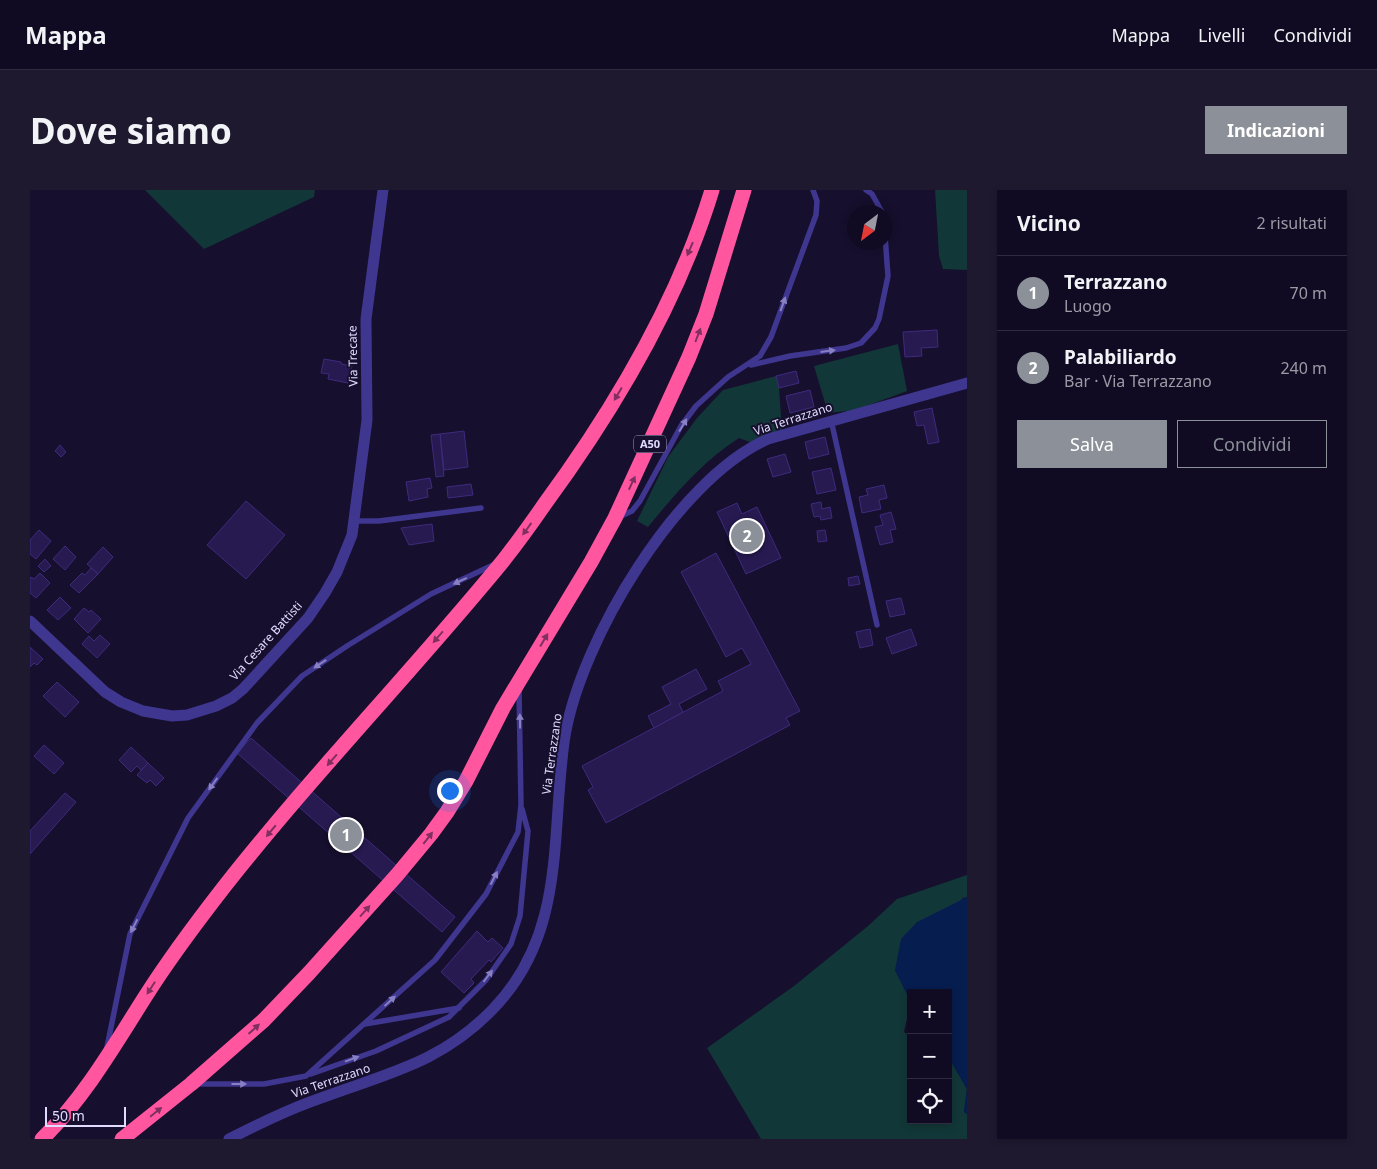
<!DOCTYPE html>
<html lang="it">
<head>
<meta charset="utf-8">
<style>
  :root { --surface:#100b22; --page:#1e192f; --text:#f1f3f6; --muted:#9c9ba5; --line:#302b40; --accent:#8c9099 }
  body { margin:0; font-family:"Noto Sans",sans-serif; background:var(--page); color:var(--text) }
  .controls { position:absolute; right:15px; bottom:15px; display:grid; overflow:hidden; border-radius:0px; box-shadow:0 2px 8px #0003 }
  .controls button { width:45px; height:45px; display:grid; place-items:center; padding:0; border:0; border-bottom:1px solid var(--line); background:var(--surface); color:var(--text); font:25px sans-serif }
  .compass { position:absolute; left:817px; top:15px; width:45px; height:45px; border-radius:50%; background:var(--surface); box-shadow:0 2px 8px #0003; rotate:212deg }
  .scale { position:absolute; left:15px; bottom:12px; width:81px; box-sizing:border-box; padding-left:5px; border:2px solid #e1dbff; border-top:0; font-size:14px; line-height:18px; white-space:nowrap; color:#e1dbff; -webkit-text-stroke:4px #160f2d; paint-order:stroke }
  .you { position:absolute; left:419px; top:600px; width:18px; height:18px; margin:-12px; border:4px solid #fff; border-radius:50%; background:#1a73e8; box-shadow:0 0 0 8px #1a73e833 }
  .badge { display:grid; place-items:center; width:32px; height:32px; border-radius:50%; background:var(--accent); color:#fff; font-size:16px; font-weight:700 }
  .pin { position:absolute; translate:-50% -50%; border:2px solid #fff; box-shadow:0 1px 5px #0006 }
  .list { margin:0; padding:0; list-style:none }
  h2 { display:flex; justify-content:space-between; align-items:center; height:65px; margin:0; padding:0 20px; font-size:21px }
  h2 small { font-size:16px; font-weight:400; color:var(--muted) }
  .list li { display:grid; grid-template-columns:32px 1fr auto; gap:15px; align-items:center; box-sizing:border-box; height:75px; padding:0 20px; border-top:1px solid var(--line) }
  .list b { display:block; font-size:19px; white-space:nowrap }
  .list p { margin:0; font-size:16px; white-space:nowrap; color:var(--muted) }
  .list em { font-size:16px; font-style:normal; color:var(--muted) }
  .actions { display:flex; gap:10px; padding:15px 20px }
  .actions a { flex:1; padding:11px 0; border:1px solid var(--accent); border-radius:0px; text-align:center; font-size:18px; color:var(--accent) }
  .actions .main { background:var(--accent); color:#fff }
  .icon { flex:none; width:28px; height:28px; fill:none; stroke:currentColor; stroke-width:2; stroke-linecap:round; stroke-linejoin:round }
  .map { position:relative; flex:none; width:937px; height:949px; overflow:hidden; border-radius:0px }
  header { display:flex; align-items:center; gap:30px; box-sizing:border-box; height:70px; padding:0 25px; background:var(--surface); border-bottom:1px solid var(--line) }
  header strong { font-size:24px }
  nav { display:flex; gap:28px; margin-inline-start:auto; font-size:18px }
  .intro { display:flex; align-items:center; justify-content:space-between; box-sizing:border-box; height:120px; padding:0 30px }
  h1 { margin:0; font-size:35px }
  .button { padding:12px 22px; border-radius:0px; background:var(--accent); color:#fff; font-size:18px; font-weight:700 }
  main { display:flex; gap:30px; padding:0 30px }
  aside { flex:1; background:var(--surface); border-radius:0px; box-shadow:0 2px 8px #0003 }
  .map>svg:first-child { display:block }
</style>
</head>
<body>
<header>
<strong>Mappa</strong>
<nav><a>Mappa</a><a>Livelli</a><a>Condividi</a></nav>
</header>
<div class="intro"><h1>Dove siamo</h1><a class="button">Indicazioni</a></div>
<main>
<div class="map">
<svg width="937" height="949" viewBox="0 0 937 949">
  <rect width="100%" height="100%" fill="#160f2d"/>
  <g fill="#123738">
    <path d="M115,0H285L284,7L174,59Z"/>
    <path d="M905,0H937V80L913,79L909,66Z"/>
    <path d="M868,154L877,201L826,220L798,223L784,176Z"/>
    <path d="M746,186L749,198L752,239L720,252L709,248C672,272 646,303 618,337L607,331L638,267L667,228L693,200Z"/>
    <path d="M937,685V707L933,708L865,780L881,812L874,842L881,847V930H918V870L922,873L937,899L934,922L937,924V949H731L677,858L764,796L838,736L867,709Z"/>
  </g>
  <path fill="#061d4f" d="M937,707V924L934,922L937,899L922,873L918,870V803H881V812L865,780L871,749L887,732Z"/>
  <g fill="#271a50" stroke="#3f2a7e">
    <path d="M907,140L908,157L891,158L892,166L875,167L873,142Z"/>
    <path d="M294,169L311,172V174L322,176L318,193L298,189L299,184L291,183Z"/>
    <path d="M766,181L769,193L749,198L746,186Z"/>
    <path d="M780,200L784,217L760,223L756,206Z"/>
    <path d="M902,218L909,252L898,254L894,235L887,236L884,222Z"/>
    <path d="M434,241L438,277L414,280L410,244Z"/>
    <path d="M410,244L414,286L406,287L401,245Z"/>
    <path d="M795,247L799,264L779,269L775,252Z"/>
    <path d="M30,255L36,262L31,267L25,261Z"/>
    <path d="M755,264L761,282L743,287L737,269Z"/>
    <path d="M801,278L806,300L787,304L782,282Z"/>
    <path d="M400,288L402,298L397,299L398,307L379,311L376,292Z"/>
    <path d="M441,294L443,305L418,308L417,297Z"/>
    <path d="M854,295L857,308L849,310L851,319L832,323L829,307L838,305L836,299Z"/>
    <path d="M216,311L255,345L216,389L177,355Z"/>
    <path d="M791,312L792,319L800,317L802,328L791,330L790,326L784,327L781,314Z"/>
    <path d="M707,313L712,324L727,317L751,368L716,384L687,322Z"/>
    <path d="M861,322L866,339L860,340L863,352L850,355L845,337L853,335L850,325Z"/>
    <path d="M402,334L404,351L379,355L371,338Z"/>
    <path d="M9,340L21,351L6,369L0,364V350Z"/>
    <path d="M795,340L797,351L788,352L787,341Z"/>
    <path d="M35,356L46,367L35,380L23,369Z"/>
    <path d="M73,357L83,367L68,384L57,374Z"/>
    <path d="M686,363L770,521L756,528L760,535L576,633L558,600L563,597L552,576L693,501L688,491L721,474L712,458L696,467L651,382Z"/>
    <path d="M15,369L21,376L14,382L8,376Z"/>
    <path d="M61,378L68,384L49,403L40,395L52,383L55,385Z"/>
    <path d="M10,383L20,393L6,408L0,403V388L1,387L4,389Z"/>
    <path d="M828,386L830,394L819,396L818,388Z"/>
    <path d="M30,407L41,418L28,430L17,420Z"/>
    <path d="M871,408L875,424L860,427L856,411Z"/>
    <path d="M54,418L59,422L61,420L71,429L58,443L44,429Z"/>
    <path d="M840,439L843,455L830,458L826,442Z"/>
    <path d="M881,439L887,455L862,464L856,448Z"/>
    <path d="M70,445L80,454L67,468L52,454L59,446L64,451Z"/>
    <path d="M0,457L13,469L7,475L4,473L0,477Z"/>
    <path d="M666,479L677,499L649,514L653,522L624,538L618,526L641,514L632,497Z"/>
    <path d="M27,492L49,512L35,527L13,506Z"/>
    <path d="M221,548L425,727L412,742L207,563Z"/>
    <path d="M14,555L34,573L24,584L4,566Z"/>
    <path d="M101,557L118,573L111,580L107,576L101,582L89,570Z"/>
    <path d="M118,573L134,588L126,596L120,590L117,593L107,585Z"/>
    <path d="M35,603L46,612L0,664V641Z"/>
    <path d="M447,741L458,752L462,748L473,758L461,772L459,770L441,789L444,793L434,803L411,782Z"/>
  </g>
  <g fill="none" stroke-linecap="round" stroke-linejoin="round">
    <g stroke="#3f3690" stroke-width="5.5">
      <path d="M836,0L842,4L852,22"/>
      <path d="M721,175L760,166L816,158L831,153L845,138L849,129L858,86L854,32"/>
      <path d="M801,230L847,435"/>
      <path d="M589,327L602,321L610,311L651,236L666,216L698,187L730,166L741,147L786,25L787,11L783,0"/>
      <path d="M325,331H349L451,318"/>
      <path d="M335,834L429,818"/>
      <path d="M77,857L100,744L158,628L227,533L272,486L317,456L401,404L463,375"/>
      <path d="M281,884L346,861L419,827L456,790L481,754L490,726L498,641L492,619"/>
      <path d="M165,894H234L276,886L405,770L456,704L488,642L491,615L489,500"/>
    </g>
    <g stroke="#3f3690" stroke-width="11">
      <path d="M0,431L75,502L91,512L113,521L142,526L157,525L186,516L202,508L213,499L278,428L295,403L307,382L322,345L337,230L336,129L353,0"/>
      <path d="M199,949C229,934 259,919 291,908C358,883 411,873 463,819C538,742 520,643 535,546C551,450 647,289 738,249L937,193"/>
    </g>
    <g stroke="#ff569f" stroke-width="15">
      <path d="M12,949C54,908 84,856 115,807C139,769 166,733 194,697C282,585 382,482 473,371C487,353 501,334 514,315C583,221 648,112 682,0"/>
      <path d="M92,949L161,894L234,830L279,783L367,685L401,644L417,622L436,591L473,518L561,372L585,328L659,167L676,124L714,0"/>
    </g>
  </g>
  <defs><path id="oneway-solid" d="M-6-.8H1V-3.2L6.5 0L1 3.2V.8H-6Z" transform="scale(1.25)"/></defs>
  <g fill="#7f2f60">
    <use href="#oneway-solid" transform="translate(660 59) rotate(113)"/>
    <use href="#oneway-solid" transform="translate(668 145) rotate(-69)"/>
    <use href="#oneway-solid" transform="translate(588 204) rotate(121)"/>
    <use href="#oneway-solid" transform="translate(602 293) rotate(-65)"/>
    <use href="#oneway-solid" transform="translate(497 339) rotate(126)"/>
    <use href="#oneway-solid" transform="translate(408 447) rotate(131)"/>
    <use href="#oneway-solid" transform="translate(514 450) rotate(-59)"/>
    <use href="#oneway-solid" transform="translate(302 570) rotate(131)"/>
    <use href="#oneway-solid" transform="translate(241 641) rotate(130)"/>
    <use href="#oneway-solid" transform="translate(398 648) rotate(-52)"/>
    <use href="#oneway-solid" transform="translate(335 721) rotate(-48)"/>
    <use href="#oneway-solid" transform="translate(121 798) rotate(123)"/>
    <use href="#oneway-solid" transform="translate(224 839) rotate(-42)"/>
    <use href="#oneway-solid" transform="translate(126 922) rotate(-39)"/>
  </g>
  <g fill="#8880c2">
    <use href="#oneway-solid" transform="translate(753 114) rotate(-70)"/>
    <use href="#oneway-solid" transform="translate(798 161) rotate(-7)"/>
    <use href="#oneway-solid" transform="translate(653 235) rotate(-59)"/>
    <use href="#oneway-solid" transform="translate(430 391) rotate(155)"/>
    <use href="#oneway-solid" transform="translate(290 474) rotate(146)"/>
    <use href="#oneway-solid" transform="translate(490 531) rotate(-91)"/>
    <use href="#oneway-solid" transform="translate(183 594) rotate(126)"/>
    <use href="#oneway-solid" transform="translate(464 688) rotate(-63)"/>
    <use href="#oneway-solid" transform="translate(104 736) rotate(117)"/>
    <use href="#oneway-solid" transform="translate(458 786) rotate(-53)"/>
    <use href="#oneway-solid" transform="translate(360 811) rotate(-43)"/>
    <use href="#oneway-solid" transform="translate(322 869) rotate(-20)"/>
    <use href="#oneway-solid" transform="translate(209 894)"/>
  </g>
  <g text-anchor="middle" stroke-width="4" stroke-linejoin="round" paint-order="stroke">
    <rect fill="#160f2d" stroke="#a49ec0" stroke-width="1" x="604" y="245.5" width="32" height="17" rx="4"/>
    <g font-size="11" font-weight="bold" fill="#e1dbff">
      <text x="620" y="258">A50</text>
    </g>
    <g font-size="12" fill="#e1dbff" stroke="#160f2d">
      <text transform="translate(323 166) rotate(-91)" y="4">Via Trecate</text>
      <text transform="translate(763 229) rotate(-18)" y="4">Via Terrazzano</text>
      <text transform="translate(236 451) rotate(-48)" y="4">Via Cesare Battisti</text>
      <text transform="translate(522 564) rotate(-82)" y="4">Via Terrazzano</text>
      <text transform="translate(301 891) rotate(-19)" y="4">Via Terrazzano</text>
    </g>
  </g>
</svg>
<div class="controls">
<button>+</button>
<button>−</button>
<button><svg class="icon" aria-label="locate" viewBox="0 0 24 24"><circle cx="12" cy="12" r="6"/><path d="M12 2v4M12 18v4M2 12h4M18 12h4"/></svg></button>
</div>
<svg class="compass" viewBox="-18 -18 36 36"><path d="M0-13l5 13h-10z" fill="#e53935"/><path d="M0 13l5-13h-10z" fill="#9c9ba5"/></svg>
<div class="scale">50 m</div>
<div class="you"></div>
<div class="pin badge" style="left:316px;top:645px">1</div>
<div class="pin badge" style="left:717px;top:346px">2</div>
</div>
<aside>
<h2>Vicino<small>2 risultati</small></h2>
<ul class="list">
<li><span class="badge">1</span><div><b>Terrazzano</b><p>Luogo</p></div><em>70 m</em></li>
<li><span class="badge">2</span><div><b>Palabiliardo</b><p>Bar · Via Terrazzano</p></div><em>240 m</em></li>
</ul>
<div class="actions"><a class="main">Salva</a><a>Condividi</a></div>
</aside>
</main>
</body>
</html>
